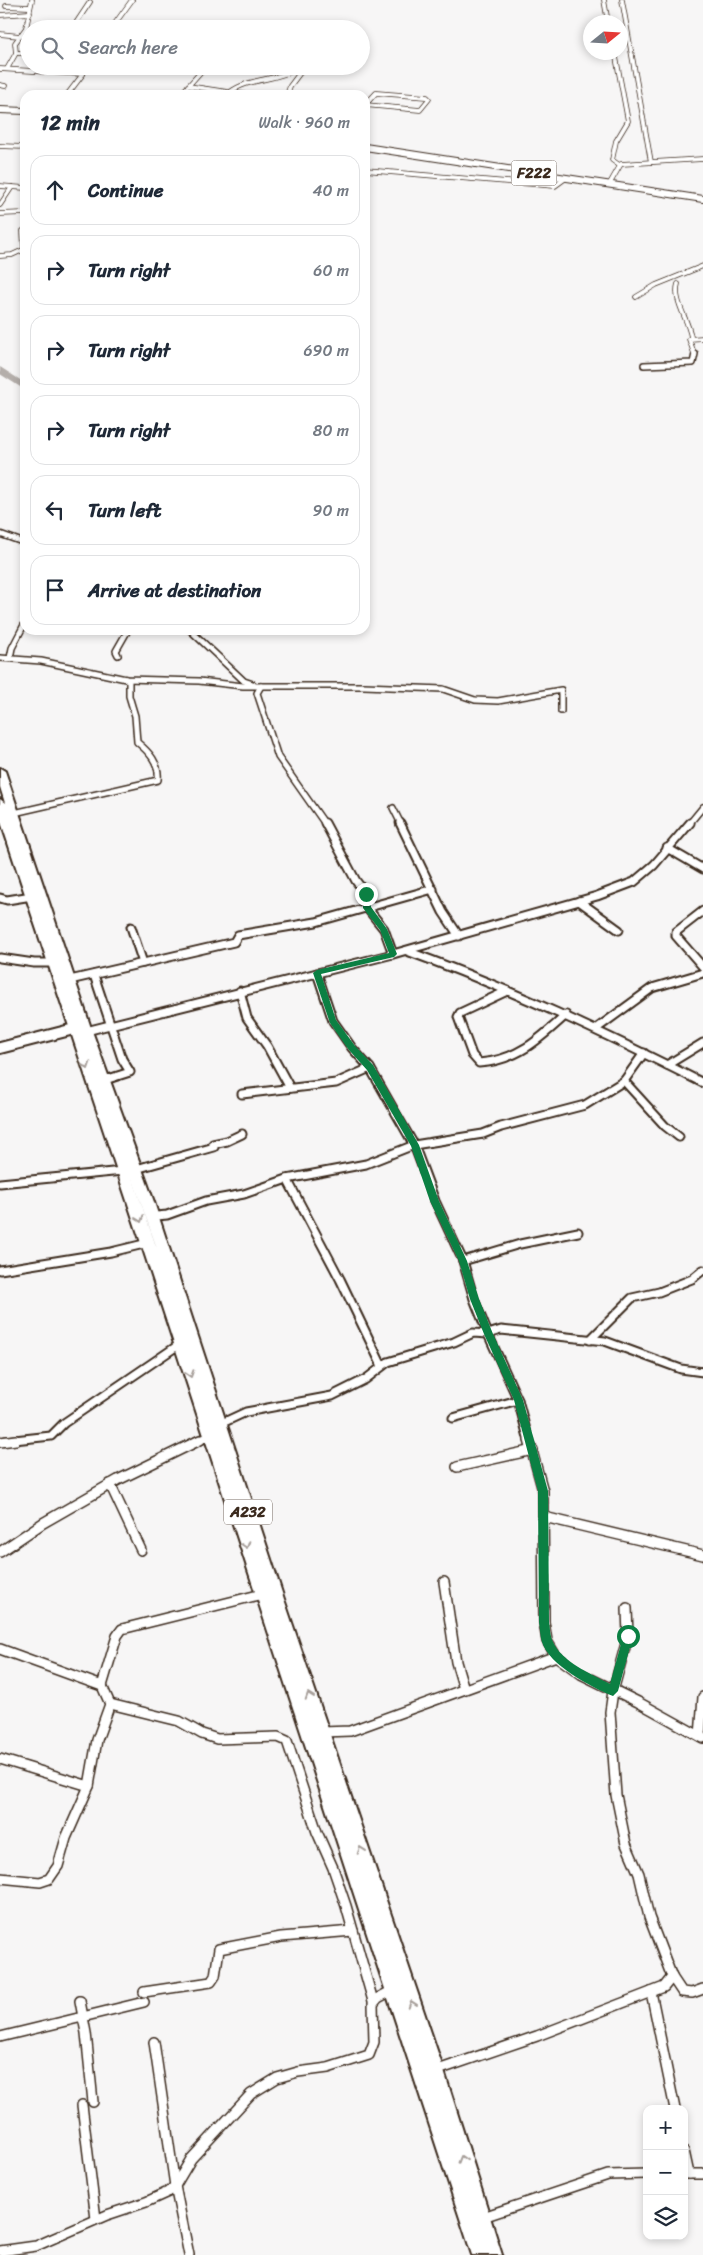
<!DOCTYPE html>
<html lang="en">
<head>
<meta charset="utf-8">
<style>
  :root { --surface:#fff; --page:#f2f2f3; --text:#1f2937; --muted:#747a83; --line:#e0e1e3 }
  body { margin:0; font-family:Sriracha,sans-serif; background:var(--page); color:var(--text) }
  .controls { position:absolute; right:15px; bottom:15px; display:grid; overflow:hidden; border-radius:10px; box-shadow:0 2px 8px #0003 }
  .controls button { width:45px; height:45px; display:grid; place-items:center; padding:0; border:0; border-bottom:1px solid var(--line); background:var(--surface); color:var(--text); font:25px sans-serif }
  .compass { position:absolute; left:583px; top:15px; width:45px; height:45px; border-radius:50%; background:var(--surface); box-shadow:0 2px 8px #0003; rotate:72deg }
  .stop { position:absolute; width:15px; height:15px; margin:-11px; border:4px solid #0b8043; border-radius:50%; background:#fff }
  .stop.end { background:#0b8043; border-color:#fff; box-shadow:0 1px 5px #0008 }
  .list { margin:0; padding:0; list-style:none }
  h2 { display:flex; justify-content:space-between; align-items:center; height:65px; margin:0; padding:0 20px; font-size:21px }
  h2 small { font-size:16px; font-weight:400; color:var(--muted) }
  .list li { display:grid; grid-template-columns:32px 1fr auto; gap:15px; align-items:center; box-sizing:border-box; height:70px; margin:0 10px 10px; padding:0 10px; border:1px solid var(--line); border-radius:15px }
  .list b { display:block; font-size:19px; white-space:nowrap }
  .list em { font-size:16px; font-style:normal; color:var(--muted) }
  .icon { flex:none; width:28px; height:28px; fill:none; stroke:currentColor; stroke-width:2; stroke-linecap:round; stroke-linejoin:round }
  .map { position:relative; flex:none; width:703px; height:2255px; overflow:hidden }
  .search { position:absolute; background:var(--surface); box-shadow:0 2px 8px #0003; left:20px; top:20px; width:350px; height:55px; display:flex; align-items:center; gap:12px; box-sizing:border-box; padding:0 18px; border-radius:28px; color:var(--muted); font-size:19px }
  .panel { position:absolute; background:var(--surface); box-shadow:0 2px 8px #0003; left:20px; top:90px; width:350px; height:545px; border-radius:15px }
  .map>svg:first-child { display:block }
</style>
</head>
<body>
<div class="map">
<svg width="703" height="2255" viewBox="0 0 703 2255">
  <rect width="100%" height="100%" fill="#f7f6f6"/>
  <filter id="ink" filterUnits="userSpaceOnUse"><feTurbulence type="fractalNoise" baseFrequency=".02" numOctaves="2"/><feDisplacementMap in="SourceGraphic" scale="10" xChannelSelector="R" yChannelSelector="G"/><feConvolveMatrix kernelMatrix="1 2 1 2 8 2 1 2 1" color-interpolation-filters="sRGB"/></filter>
  <g filter="url(#ink)">
    <g fill="none" stroke-linecap="round" stroke-linejoin="round">
      <path fill="#b4aeaa" fill-rule="evenodd" d="M0,367L25,383V390L0,374Z"/>
      <defs>
        <g id="street-far3">
          <path d="M604,0L608,22"/>
          <path d="M622,0L651,162"/>
          <path d="M6,6L30,7"/>
          <path d="M0,15L30,13"/>
          <path d="M26,28L48,29"/>
          <path d="M72,29L90,2"/>
          <path d="M111,29L132,0"/>
          <path d="M0,34L29,37"/>
          <path d="M615,52L628,121L616,141L612,160L619,165"/>
          <path d="M16,53H29"/>
          <path d="M0,69L83,74"/>
          <path d="M7,69L16,53L15,43L26,28L32,0"/>
          <path d="M0,85L5,86"/>
          <path d="M188,86L247,95"/>
          <path d="M229,93C249,77 274,82 296,69"/>
          <path d="M376,93L427,97L429,99L420,110L365,105Z"/>
          <path d="M67,95L83,74L86,66"/>
          <path d="M180,95L206,66"/>
          <path d="M287,95L290,86L305,66"/>
          <path d="M0,146L25,147"/>
          <path d="M365,170L555,186L566,178"/>
          <path d="M609,185L621,164L703,159"/>
          <path d="M0,186L25,188"/>
          <path d="M0,205L12,187"/>
          <path d="M0,214L25,213"/>
          <path d="M23,231L24,249"/>
          <path d="M0,256L12,255L25,249"/>
          <path d="M678,284C673,300 688,319 691,337"/>
          <path d="M636,297L656,285L703,266"/>
          <path d="M695,356L689,339L703,338"/>
        </g>
        <g id="street-far2">
          <path d="M644,365L693,363L695,354"/>
          <path d="M0,534L25,543"/>
          <path d="M190,630L244,681L253,684"/>
          <path d="M118,655L116,651L128,630"/>
          <path d="M0,658L41,661L126,679L199,681L243,686H364L443,689L475,700L498,701L561,690V711"/>
          <path d="M10,658L12,648L25,623"/>
          <path d="M261,686L257,693L278,757L325,824"/>
          <path d="M393,808L401,824"/>
          <path d="M14,813L158,780C160,763 149,752 137,742L135,716L129,696V681L126,679"/>
          <path d="M689,824L703,807"/>
        </g>
        <g id="street-far1">
          <path d="M400,823L443,912L459,936"/>
          <path d="M667,848L703,869"/>
          <path d="M0,898L7,900L32,896"/>
          <path d="M579,901L619,930"/>
          <path d="M703,911L676,932V936L703,967"/>
          <path d="M131,927L143,963"/>
          <path d="M407,951C509,988 606,1034 703,1083"/>
          <path d="M393,954L597,896L634,882L654,865L690,823"/>
          <path d="M0,958L34,963H54"/>
          <path d="M317,973L333,1021L352,1048L370,1068L414,1145L435,1201L463,1261L474,1299L488,1334L518,1400L529,1441"/>
          <path d="M94,975L122,1059L130,1072L105,1080"/>
          <path d="M70,980L234,942L238,935L316,922L433,889"/>
          <path d="M240,991L247,1018L267,1046L290,1088"/>
          <path d="M507,991L460,1013L458,1017L472,1055L479,1063C516,1061 540,1039 566,1015"/>
          <path d="M596,1029L652,988L703,973"/>
          <path d="M86,1031L393,954L384,929L367,908L366,894L356,881L325,823"/>
          <path d="M667,1065L703,1043"/>
          <path d="M624,1081L665,1126L679,1137"/>
          <path d="M242,1094L336,1083L370,1068"/>
          <path d="M213,1144L227,1141L242,1134"/>
          <path d="M136,1169L214,1147"/>
          <path d="M287,1179L340,1279L382,1366"/>
          <path d="M0,1183L123,1171"/>
          <path d="M151,1214L157,1216L167,1215L206,1201L244,1194L287,1179L366,1164L414,1145L483,1134L501,1127L585,1105L624,1081L644,1053"/>
          <path d="M463,1261L520,1244L578,1232"/>
          <path d="M0,1270L111,1252L148,1243"/>
          <path d="M590,1340L632,1298L659,1292L692,1279L703,1270"/>
          <path d="M453,1418L518,1400"/>
          <path d="M220,1424L246,1412L332,1396L366,1379L388,1362L454,1342L473,1333L488,1334L501,1330L605,1341L681,1369L703,1372"/>
          <path d="M5,1441L51,1436L64,1423L180,1344"/>
          <path d="M197,1441L211,1436"/>
        </g>
        <g id="street">
          <path d="M529,1440L543,1491L544,1622L547,1641L556,1656L581,1674L638,1702L703,1738"/>
          <path d="M0,1442L16,1440"/>
          <path d="M457,1467L533,1450"/>
          <path d="M110,1484L141,1550"/>
          <path d="M544,1517L703,1555"/>
          <path d="M0,1552L43,1523L118,1480L200,1440"/>
          <path d="M444,1582L456,1662L464,1689"/>
          <path d="M0,1649L102,1686L110,1704L97,1740L89,1786L66,1838L58,1866L49,1879L40,1882L0,1878"/>
          <path d="M102,1686L117,1636L122,1629L262,1594"/>
          <path d="M110,1704L179,1721L202,1734L217,1739L278,1737L287,1741L317,1832L333,1868L346,1906L373,2001"/>
          <path d="M322,1732L350,1731L556,1656"/>
          <path d="M700,1736L703,1697"/>
          <path d="M0,1759L89,1786"/>
          <path d="M672,1977L682,1992L692,1993L703,1989"/>
          <path d="M144,1992L211,1982L215,1976L219,1949L281,1937L353,1931"/>
          <path d="M651,1992L675,2109"/>
          <path d="M80,2001L86,2033L93,2102"/>
          <path d="M0,2037L144,2002"/>
          <path d="M154,2042L175,2186L189,2255"/>
          <path d="M435,2071L537,2036L664,1987L672,1977L649,1917L639,1874L626,1844L616,1795L610,1712L613,1691L628,1636L627,1608"/>
          <path d="M82,2105L96,2219"/>
          <path d="M684,2151L689,2174"/>
          <path d="M685,2174H703"/>
          <path d="M480,2218L608,2175L647,2174"/>
          <path d="M0,2251L36,2246L107,2215L146,2202L168,2192L175,2186L191,2159L251,2094L277,2078L298,2072L328,2068L369,2055L374,2042L373,2004L378,1998L395,1989"/>
        </g>
        <path id="secondary" d="M0,1048L74,1029"/>
        <g id="primary">
          <path d="M0,110L25,111"/>
          <path d="M365,147L703,199"/>
        </g>
        <path id="highway" d="M0,768L5,771L92,1031L154,1202L284,1599L444,2071L502,2255H472L141,1243L0,819V799L5,803L0,787ZM126,1160L157,1249L155,1243Z"/>
      </defs>
      <use href="#street-far3" stroke="#3b2a1e" stroke-width="5.5"/>
      <use href="#street-far2" stroke="#3b2a1e" stroke-width="8"/>
      <use href="#street-far1" stroke="#3b2a1e" stroke-width="11"/>
      <use href="#street" stroke="#3b2a1e" stroke-width="12"/>
      <use href="#secondary" stroke="#3b2a1e" stroke-width="14"/>
      <use href="#primary" stroke="#3b2a1e" stroke-width="8"/>
      <use href="#highway" stroke="#3b2a1e" stroke-width="4"/>
      <use href="#street-far3" stroke="#fff" stroke-width="4"/>
      <use href="#street-far2" stroke="#fff" stroke-width="5"/>
      <use href="#street-far1" stroke="#fff" stroke-width="7"/>
      <use href="#street" stroke="#fff" stroke-width="9"/>
      <use href="#secondary" stroke="#fff" stroke-width="10"/>
      <use href="#primary" stroke="#fff" stroke-width="6"/>
      <use href="#highway" fill="#fff" fill-rule="evenodd"/>
    </g>
    <defs><path id="oneway-chevron" d="M-2-3.5L2.5 0L-2 3.5" fill="none" stroke-width="1.6" stroke-linecap="round" stroke-linejoin="round" transform="scale(1.25)"/></defs>
    <g stroke="#a79f9a">
      <use href="#oneway-chevron" transform="translate(87 1066) rotate(71)"/>
      <use href="#oneway-chevron" transform="translate(140 1219) rotate(71)"/>
      <use href="#oneway-chevron" transform="translate(190 1374) rotate(72)"/>
      <use href="#oneway-chevron" transform="translate(246 1545) rotate(72)"/>
      <use href="#oneway-chevron" transform="translate(309 1696) rotate(-109)"/>
      <use href="#oneway-chevron" transform="translate(361 1850) rotate(-109)"/>
      <use href="#oneway-chevron" transform="translate(412 2004) rotate(-109)"/>
      <use href="#oneway-chevron" transform="translate(462 2159) rotate(-107)"/>
    </g>
  </g>
  <path fill="#0b8043" d="M366,891L370,894L371,907L387,929L397,954L394,957L321,974L336,1020L355,1046L373,1065L419,1145L439,1201L467,1261L479,1299L493,1334L523,1400L548,1491L549,1622C550,1628 550,1636 553,1642C562,1662 591,1674 610,1684L624,1633L628,1631L633,1636L618,1691L613,1696C591,1687 549,1665 542,1642C540,1636 540,1628 539,1622L538,1491L514,1400L484,1334L470,1299L459,1261L430,1201L411,1146L367,1070L349,1050L330,1023L313,973L317,970L389,953L380,930L363,908V894Z"/>
  <g text-anchor="middle" stroke-width="4" stroke-linejoin="round" paint-order="stroke">
    <g fill="#fff" stroke="#766a62" stroke-width="1">
      <rect x="511.5" y="160.5" width="45" height="25" rx="4"/>
      <rect x="224" y="1499.5" width="48" height="25" rx="4"/>
    </g>
    <g font-size="15" font-weight="bold" fill="#3b2a1e">
      <text x="534" y="178">F222</text>
      <text x="248" y="1517">A232</text>
    </g>
  </g>
</svg>
<div class="controls">
<button>+</button>
<button>−</button>
<button><svg class="icon" aria-label="layers" viewBox="0 0 24 24"><path d="M12 4l9 5-9 5-9-5zM3 14l9 5 9-5"/></svg></button>
</div>
<svg class="compass" viewBox="-18 -18 36 36"><path d="M0-13l5 13h-10z" fill="#e53935"/><path d="M0 13l5-13h-10z" fill="#747a83"/></svg>
<div class="stop" style="left:628px;top:1636px"></div>
<div class="stop end" style="left:366px;top:894px"></div>
<div class="search"><svg class="icon" aria-label="search" viewBox="0 0 24 24"><circle cx="10" cy="10" r="6"/><path d="M15 15l6 6"/></svg>Search here</div>
<section class="panel">
<h2>12 min<small>Walk · 960 m</small></h2>
<ul class="list">
<li><svg class="icon" aria-label="ahead" viewBox="0 0 24 24"><path d="M12 20V5M6 11l6-6 6 6"/></svg><div><b>Continue</b></div><em>40 m</em></li>
<li><svg class="icon" aria-label="right" viewBox="0 0 24 24"><path d="M7 20v-9h11M14 6l5 5-5 5"/></svg><div><b>Turn right</b></div><em>60 m</em></li>
<li><svg class="icon" aria-label="right" viewBox="0 0 24 24"><path d="M7 20v-9h11M14 6l5 5-5 5"/></svg><div><b>Turn right</b></div><em>690 m</em></li>
<li><svg class="icon" aria-label="right" viewBox="0 0 24 24"><path d="M7 20v-9h11M14 6l5 5-5 5"/></svg><div><b>Turn right</b></div><em>80 m</em></li>
<li><svg class="icon" aria-label="left" viewBox="0 0 24 24"><path d="M17 20v-9H6M10 6l-5 5 5 5"/></svg><div><b>Turn left</b></div><em>90 m</em></li>
<li><svg class="icon" aria-label="arrive" viewBox="0 0 24 24"><path d="M6 21V4h12l-3 4 3 4H6"/></svg><div><b>Arrive at destination</b></div></li>
</ul>
</section>
</div>
</body>
</html>
